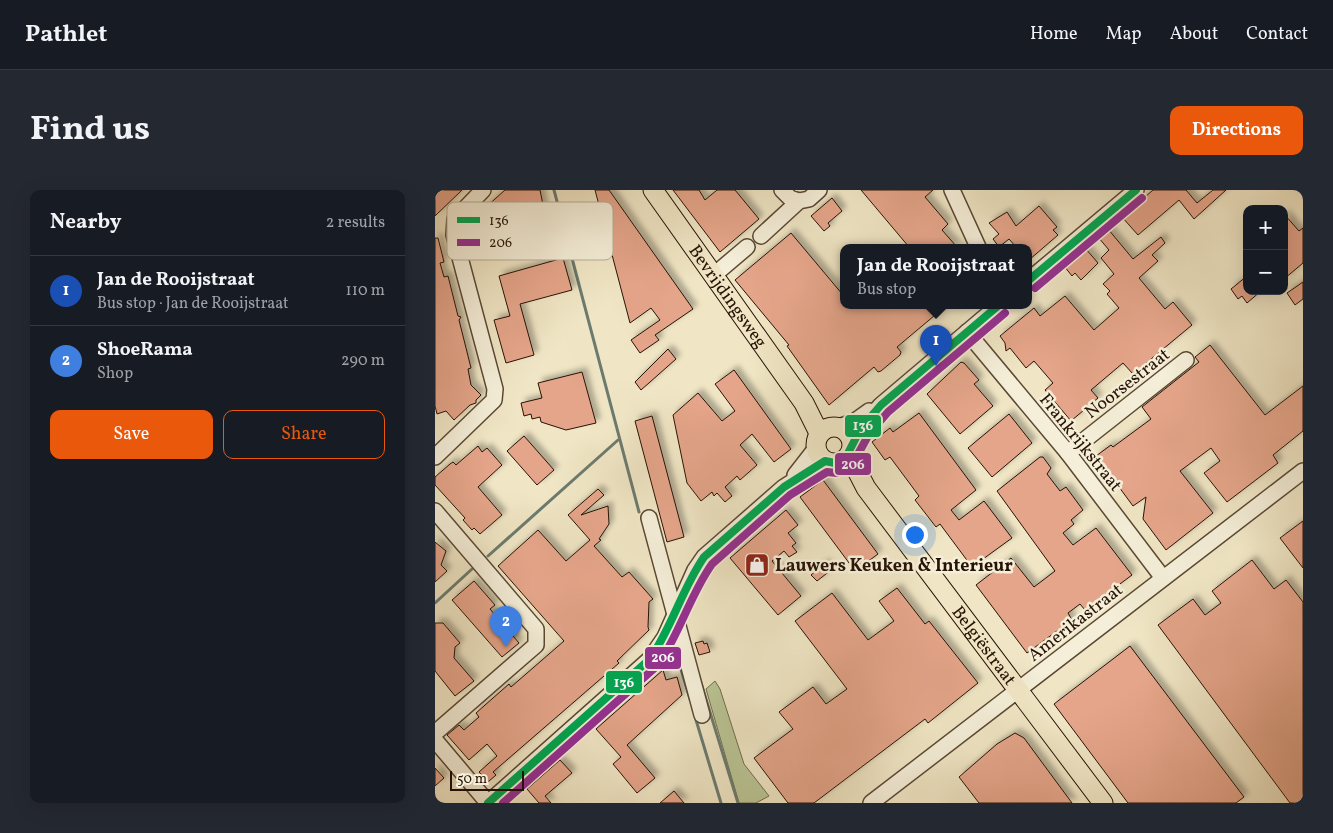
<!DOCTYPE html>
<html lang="en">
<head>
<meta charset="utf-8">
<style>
  :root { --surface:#171b24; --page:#242831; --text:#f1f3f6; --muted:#9ea1a6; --line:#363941; --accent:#ea580c }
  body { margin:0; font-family:Vollkorn,serif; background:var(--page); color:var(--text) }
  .controls { position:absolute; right:15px; top:15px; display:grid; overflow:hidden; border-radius:10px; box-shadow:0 5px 20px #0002 }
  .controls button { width:45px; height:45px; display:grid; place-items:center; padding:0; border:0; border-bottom:1px solid var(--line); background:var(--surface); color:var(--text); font:25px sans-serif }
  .scale { position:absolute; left:15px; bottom:12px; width:74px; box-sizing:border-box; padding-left:5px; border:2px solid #271305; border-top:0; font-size:14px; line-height:18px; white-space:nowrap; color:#271305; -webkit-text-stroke:4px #f5efd9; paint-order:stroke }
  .you { position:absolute; left:479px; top:344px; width:18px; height:18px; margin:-12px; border:4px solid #fff; border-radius:50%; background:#1a73e8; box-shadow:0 0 0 8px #1a73e833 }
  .badge { display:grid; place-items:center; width:32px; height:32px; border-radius:50%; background:var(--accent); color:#fff; font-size:16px; font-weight:700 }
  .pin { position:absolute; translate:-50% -41px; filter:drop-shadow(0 1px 2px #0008) }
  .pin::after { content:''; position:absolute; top:26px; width:18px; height:15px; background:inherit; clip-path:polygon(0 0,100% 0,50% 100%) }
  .popup { position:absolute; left:405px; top:54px; width:192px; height:65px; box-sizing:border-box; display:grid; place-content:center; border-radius:10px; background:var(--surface); filter:drop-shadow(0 1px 4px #0005); font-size:16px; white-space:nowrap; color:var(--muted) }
  .popup b { font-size:19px; color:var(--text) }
  .popup::after { content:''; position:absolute; left:50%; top:100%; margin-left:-10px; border:10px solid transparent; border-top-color:var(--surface) }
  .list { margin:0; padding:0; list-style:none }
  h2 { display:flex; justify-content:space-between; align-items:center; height:65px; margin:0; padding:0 20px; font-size:21px }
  h2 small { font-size:16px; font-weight:400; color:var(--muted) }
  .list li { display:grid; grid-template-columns:32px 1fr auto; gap:15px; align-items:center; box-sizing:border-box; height:70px; padding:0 20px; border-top:1px solid var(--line) }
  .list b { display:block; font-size:19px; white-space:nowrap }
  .list p { margin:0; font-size:16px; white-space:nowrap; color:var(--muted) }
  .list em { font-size:16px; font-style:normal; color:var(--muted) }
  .actions { display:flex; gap:10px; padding:15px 20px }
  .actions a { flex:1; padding:11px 0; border:1px solid var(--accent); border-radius:10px; text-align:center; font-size:18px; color:var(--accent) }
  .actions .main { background:var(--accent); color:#fff }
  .map { position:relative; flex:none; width:868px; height:613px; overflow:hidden; border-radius:10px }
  header { display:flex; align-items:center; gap:30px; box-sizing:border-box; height:70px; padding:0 25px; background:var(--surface); border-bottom:1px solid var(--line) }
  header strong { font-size:24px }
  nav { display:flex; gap:28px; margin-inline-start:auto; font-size:18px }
  .intro { display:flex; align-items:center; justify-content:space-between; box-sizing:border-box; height:120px; padding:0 30px }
  h1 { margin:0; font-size:35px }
  .button { padding:12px 22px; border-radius:10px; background:var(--accent); color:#fff; font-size:18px; font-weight:700 }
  main { display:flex; gap:30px; padding:0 30px }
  aside { flex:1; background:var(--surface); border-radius:10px; box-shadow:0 5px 20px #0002 }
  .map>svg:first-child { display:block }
</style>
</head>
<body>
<header>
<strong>Pathlet</strong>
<nav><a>Home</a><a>Map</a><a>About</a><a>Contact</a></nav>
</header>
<div class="intro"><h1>Find us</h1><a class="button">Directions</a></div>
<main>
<aside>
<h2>Nearby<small>2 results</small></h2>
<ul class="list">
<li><span class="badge" style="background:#1a4fb4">1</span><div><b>Jan de Rooijstraat</b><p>Bus stop · Jan de Rooijstraat</p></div><em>110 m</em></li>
<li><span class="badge" style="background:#3f7fe0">2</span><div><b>ShoeRama</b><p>Shop</p></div><em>290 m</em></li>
</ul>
<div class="actions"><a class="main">Save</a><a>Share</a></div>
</aside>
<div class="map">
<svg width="868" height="613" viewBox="0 0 868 613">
  <defs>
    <filter id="shadow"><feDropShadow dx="4.5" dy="-4.5" stdDeviation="2.5" flood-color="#0004"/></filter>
  </defs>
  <rect width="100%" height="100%" fill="#f0e6c5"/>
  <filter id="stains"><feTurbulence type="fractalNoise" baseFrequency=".004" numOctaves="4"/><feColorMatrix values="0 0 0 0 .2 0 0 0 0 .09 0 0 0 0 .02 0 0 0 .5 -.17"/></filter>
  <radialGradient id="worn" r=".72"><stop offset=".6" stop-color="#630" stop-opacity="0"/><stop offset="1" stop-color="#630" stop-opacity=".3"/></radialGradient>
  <path fill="#bac595" stroke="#706c4d" d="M280,491L285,499L309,574L334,606L321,613H304L271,499Z"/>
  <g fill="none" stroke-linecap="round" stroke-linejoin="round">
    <g stroke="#6c7b6f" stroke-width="3">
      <path d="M119,0L204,322"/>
      <path d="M53,366L183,250"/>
      <path d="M0,413L37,379"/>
      <path d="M241,463L255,509"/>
      <path d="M262,480L303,613"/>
      <path d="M261,530L286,613"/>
    </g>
  </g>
  <g fill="#e5a58a" stroke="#271305" filter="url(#shadow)">
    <path d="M0,0H27L0,26Z"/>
    <path d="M70,0H105L114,45L39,64L31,35Z"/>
    <path d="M160,0H174L258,119L220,145L224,150L205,163L196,150L225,130L216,118L195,133Z"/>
    <path d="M238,0H264L270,10L282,0H300L324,29L285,62Z"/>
    <path d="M426,0H498L490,7L513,34L507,40L522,57H474Z"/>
    <path d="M718,0H751L762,13L778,0H791L759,29L744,10L703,45L687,27Z"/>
    <path d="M397,8L407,21L393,33L395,36L389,41L376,26Z"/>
    <path d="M604,16L622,37L618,40L623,45L594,70V57H581L574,49L564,57L558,49L564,44L554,33L572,22L581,36Z"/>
    <path d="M849,24L864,41L868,38V73L849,89Z"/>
    <path d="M673,39L698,69L726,47L730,53L717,65L723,71L704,88L730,119L738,112L757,135L698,184L688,173L656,200L663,208L636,231L610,200L618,193L599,171L591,178L575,158L571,161L570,153L565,146L599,118L605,126L630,106L659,140L684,118L672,104L675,101L668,94L679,84L666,68L674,60L663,47Z"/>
    <path d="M356,43L408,105V115H512L462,157L466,162L465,165L446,181L443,182L439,177L394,215L352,156L354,155L300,90Z"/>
    <path d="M0,48H3L9,72L5,73L9,87L13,86L23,126L26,127L24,130L36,178L33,179L36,195L46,205L41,210V213L35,215L19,230L11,221L2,224L0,216Z"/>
    <path d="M650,58L663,73L646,90L640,83L637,86L629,76Z"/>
    <path d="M128,68L137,100L85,114L99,165L71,173L59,130L75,126L64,86Z"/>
    <path d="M812,86V101H826L812,113L807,106L803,109L796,99Z"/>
    <path d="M868,92V109L860,115L852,103Z"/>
    <path d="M775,155L830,225L868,196V241L838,265L843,273L792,312L769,283L785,271L776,258L745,281L778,323L731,360L708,329L711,307L698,316L661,266L676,255L678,257L716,229L707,217L764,172L760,167Z"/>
    <path d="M233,159L241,169L206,200L200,192Z"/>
    <path d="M526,172L529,173L544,190L539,194L558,216L525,244L492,204Z"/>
    <path d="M299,180L356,259L339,272L317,244L305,255L322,275L305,290L302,286L290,297L297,306L290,312L282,303L279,306L277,302L266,311L252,293L238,225L263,203L287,231L300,221L280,194Z"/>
    <path d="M147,182L161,233L131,240L106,232L105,227L97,229L96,224L89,226L86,213L107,208L103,193Z"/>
    <path d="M484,223L541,300L516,320L524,330L549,311L577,348L537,377L505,334L501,337L480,310L484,306L455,267L450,270L437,252L455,238L458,242Z"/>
    <path d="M574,224L597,253L557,287L533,258Z"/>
    <path d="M217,226L249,347L232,352L200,231Z"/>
    <path d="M89,246L119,280L102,295L72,261Z"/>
    <path d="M43,256L47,262L52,258L67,275L43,297L67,325L45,344L39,338L37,340L28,330L30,328L0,295V287L15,274L18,272L21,275Z"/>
    <path d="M605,267H608L616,278L612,284L625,301L631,297L648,320L636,330L639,334L628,343L638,355L661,338L697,385L650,420L645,414L633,423L637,430L592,463L541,395L576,368L599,397L620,381L562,301Z"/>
    <path d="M388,290L443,364L420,381L365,307Z"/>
    <path d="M163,299L169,305L146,325L173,316L174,334L164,349L166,350L159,356L187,387L194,382L218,409L214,412L213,437L214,440L182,471L184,473L58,582L61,585L53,592L44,582L62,566L52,554L34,570L12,545L24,535L29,540L44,527L41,523L74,494L76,497L129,451L63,376L103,340L131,371L155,350L133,325Z"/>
    <path d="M351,320L363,335L353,343L361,353L357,356L362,362L354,367L349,361L337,371L366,406L343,425L295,368Z"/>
    <path d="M868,331V378L845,348Z"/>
    <path d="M0,352L11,361L6,375L12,381L0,392Z"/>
    <path d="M817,370L839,399L851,390L868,412V613H855L723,435L758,409L770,425L786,413L777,401Z"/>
    <path d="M390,373L396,380L382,391L376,385Z"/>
    <path d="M39,391L60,415L55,419L84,453L67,467L17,410Z"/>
    <path d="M462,398L490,434L494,431L543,493L493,533L490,529L379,613H353L319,568L358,539L344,522L378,497L391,514L412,499L360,431L397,403L433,450L459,431L444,411Z"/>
    <path d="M0,433H8L25,453L20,457L19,468L39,491L20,506L0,481Z"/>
    <path d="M268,451L269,454L272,453L275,462L264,465L260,453Z"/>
    <path d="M695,456L809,607L801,613H693L619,514Z"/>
    <path d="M228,480L231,490L242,487L247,505L192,555L220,588L202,603L178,574L186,567L161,539Z"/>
    <path d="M580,543L589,548L637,613H544L524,587L562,554Z"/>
    <path d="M125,570L137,583L110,606L116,613H104L92,599Z"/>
    <path d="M0,578L9,588L0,596Z"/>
    <path d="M239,601L249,613H225Z"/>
  </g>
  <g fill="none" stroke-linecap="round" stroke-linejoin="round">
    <defs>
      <g id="minor">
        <path d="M347,0L355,8L364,11"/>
        <path d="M517,0L543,57"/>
        <path d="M326,46L364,11L374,9L384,0"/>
        <path d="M279,85L312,57"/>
        <path d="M594,90L701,0"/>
        <path d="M532,142L633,263L728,388"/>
        <path d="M404,237L420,231L434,221"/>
        <path d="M417,254L426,238L446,215L564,115"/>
        <path d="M633,263L751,170"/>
        <path d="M0,267L59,210L60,199L19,45L20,29L48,0"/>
        <path d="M360,285L381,258"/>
        <path d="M0,321L101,439V455L0,543"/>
        <path d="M214,328L267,525"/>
        <path d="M0,550L53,613"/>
        <path d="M53,613L215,469L230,447L260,380L269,367L349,297L390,271"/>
        <path d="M436,613L868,281"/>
      </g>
      <g id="major">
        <path id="s1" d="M218,0L369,213L384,243"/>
        <circle cx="399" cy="255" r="18"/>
        <path id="s2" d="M414,265L431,298L668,613"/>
      </g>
    </defs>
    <use href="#minor" stroke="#594835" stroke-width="18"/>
    <use href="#major" stroke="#271305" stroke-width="21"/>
    <use href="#minor" stroke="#f5efd9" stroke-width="15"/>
    <use href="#major" stroke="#f0e6c5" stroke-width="19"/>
    <defs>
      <g id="bus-1">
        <path d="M594,90L701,0"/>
        <path d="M53,613L215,469C237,437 247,399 269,367L349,297L390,271L400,273L410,269L426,238L446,215L564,115"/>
      </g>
      <g id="bus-2">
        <path d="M600,98L707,8"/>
        <path d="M68,613L223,475C245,443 255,405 277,374L355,305L392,282L402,283L416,277L434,244L453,222L570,123"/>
      </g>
    </defs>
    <use href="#bus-1" stroke="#f5efd9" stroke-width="11"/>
    <use href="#bus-2" stroke="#f5efd9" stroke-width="11"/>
    <use href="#bus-1" stroke="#00a651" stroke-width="8"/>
    <use href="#bus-2" stroke="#953192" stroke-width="8"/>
  </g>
  <defs>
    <symbol id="shop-square" viewBox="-11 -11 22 22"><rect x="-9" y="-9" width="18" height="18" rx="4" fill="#8f2418" stroke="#f5efd9"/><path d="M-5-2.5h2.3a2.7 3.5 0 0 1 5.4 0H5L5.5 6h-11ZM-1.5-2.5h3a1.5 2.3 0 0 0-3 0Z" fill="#fff"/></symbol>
  </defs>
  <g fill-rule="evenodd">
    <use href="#shop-square" x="308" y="361" width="28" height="28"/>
  </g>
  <g text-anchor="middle" stroke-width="5" stroke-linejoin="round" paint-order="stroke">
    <g font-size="18" fill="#271305" stroke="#f5efd9">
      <text dy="6" stroke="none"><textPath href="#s1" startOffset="130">Bevrijdingsweg</textPath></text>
      <text transform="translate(692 193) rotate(-38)" y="6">Noorsestraat</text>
      <text transform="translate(646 252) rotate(51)" y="6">Frankrijkstraat</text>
      <text transform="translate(640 432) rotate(-38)" y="6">Amerikastraat</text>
      <text dy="6" stroke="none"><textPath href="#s2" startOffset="234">Belgiëstraat</textPath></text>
    </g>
    <g font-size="18" font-weight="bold" fill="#271305" stroke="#f5efd9" text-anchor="start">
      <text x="340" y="381">Lauwers Keuken &amp; Interieur</text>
    </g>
  </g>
  <rect x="12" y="12" width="166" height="58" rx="8" fill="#f5efd9" stroke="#b7ad99" stroke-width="1"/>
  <rect x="22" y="27" width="23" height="6" fill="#00a651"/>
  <rect x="22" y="49" width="23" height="7" fill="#953192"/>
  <g font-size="14" fill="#271305">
    <text x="54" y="35">136</text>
    <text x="54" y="57">206</text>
  </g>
  <g stroke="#f5efd9" stroke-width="2">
    <rect x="409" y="224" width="38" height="24" rx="5" fill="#00a651"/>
    <rect x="399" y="262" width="38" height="24" rx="5" fill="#953192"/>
    <rect x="209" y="456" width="38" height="24" rx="5" fill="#953192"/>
    <rect x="170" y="480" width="38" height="24" rx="5" fill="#00a651"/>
  </g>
  <g font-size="14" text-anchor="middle" font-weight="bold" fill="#fff">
    <text x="428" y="240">136</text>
    <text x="418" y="279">206</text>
    <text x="228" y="472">206</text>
    <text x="189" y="497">136</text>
  </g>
  <rect width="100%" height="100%" filter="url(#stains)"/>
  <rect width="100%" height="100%" fill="url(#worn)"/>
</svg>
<div class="controls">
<button>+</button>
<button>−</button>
</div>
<div class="scale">50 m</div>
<div class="you"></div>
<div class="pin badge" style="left:501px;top:176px;background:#1a4fb4">1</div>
<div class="popup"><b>Jan de Rooijstraat</b>Bus stop</div>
<div class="pin badge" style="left:71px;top:457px;background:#3f7fe0">2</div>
</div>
</main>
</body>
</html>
